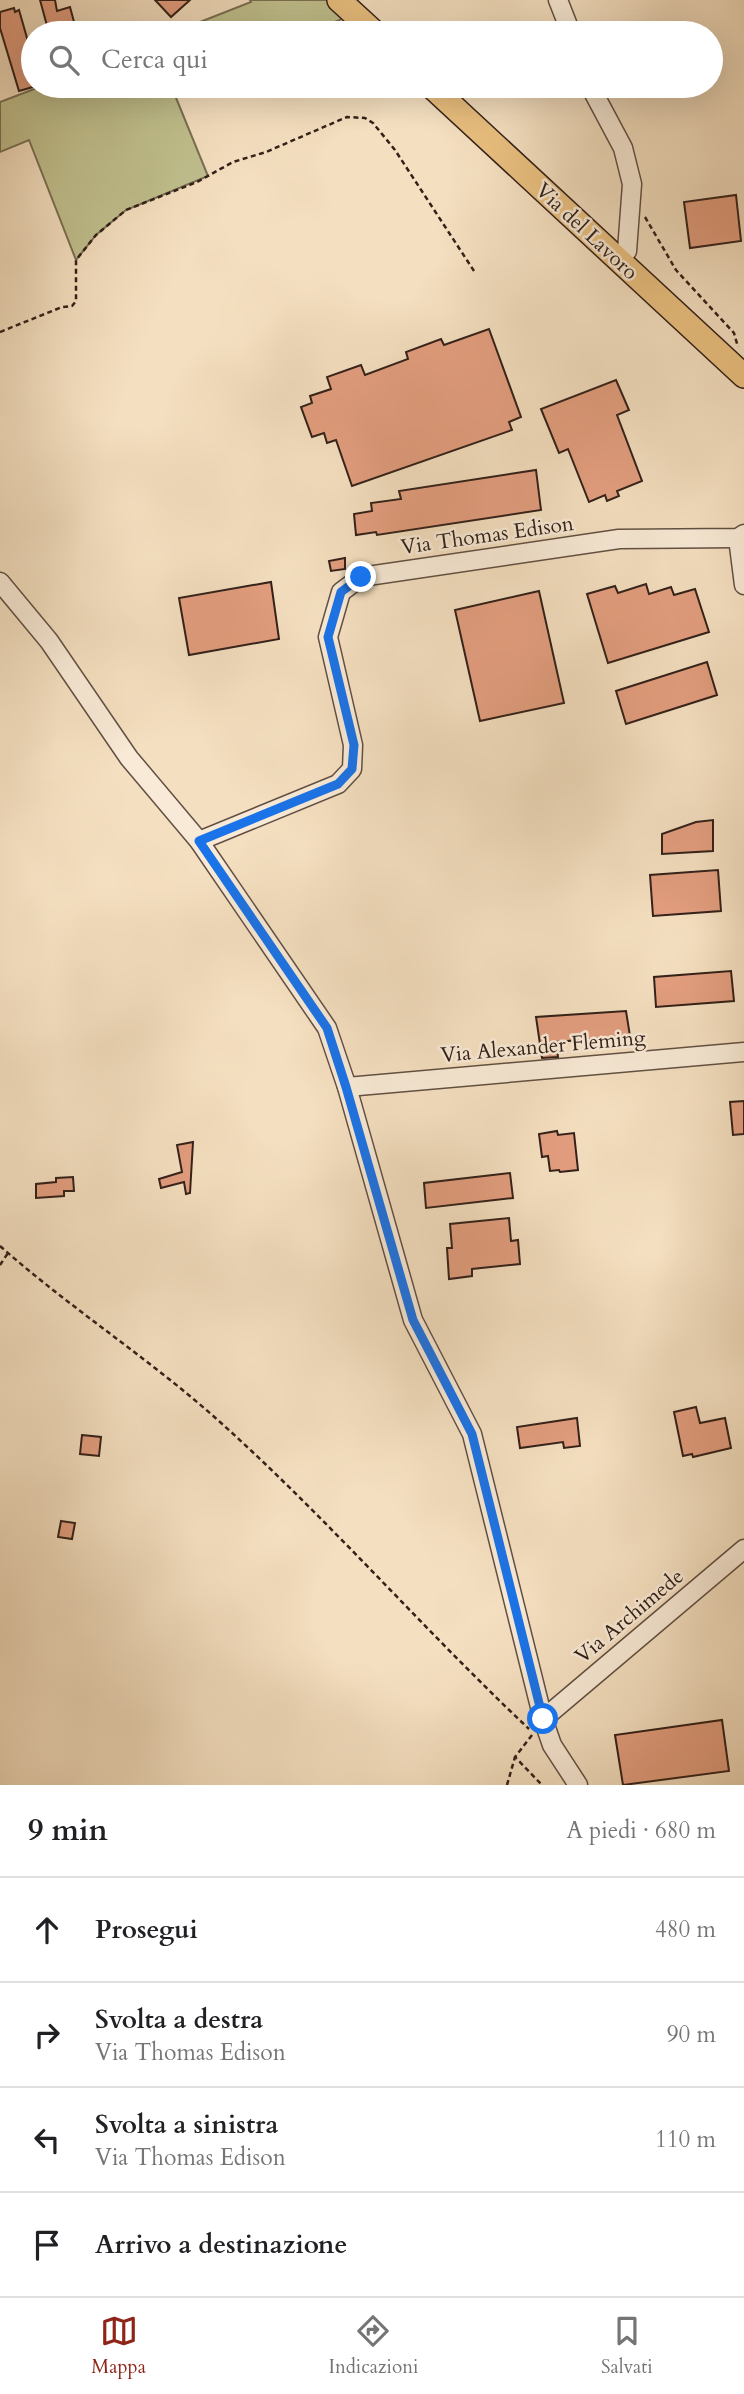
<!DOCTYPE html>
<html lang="it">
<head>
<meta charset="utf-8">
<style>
  :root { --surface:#fff; --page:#f6f6f6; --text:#202124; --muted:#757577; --line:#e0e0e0; --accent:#8f2418 }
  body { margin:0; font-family:Cardo,serif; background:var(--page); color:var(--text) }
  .stop { position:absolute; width:21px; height:21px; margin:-16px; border:5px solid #1a73e8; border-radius:50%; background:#fff }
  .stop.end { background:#1a73e8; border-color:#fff; box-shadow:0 2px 7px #0008 }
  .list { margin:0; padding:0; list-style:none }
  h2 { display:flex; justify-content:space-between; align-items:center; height:91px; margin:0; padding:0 28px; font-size:30px }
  h2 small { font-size:23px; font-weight:400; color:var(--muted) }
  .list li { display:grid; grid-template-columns:46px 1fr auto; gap:21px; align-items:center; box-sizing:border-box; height:105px; padding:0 28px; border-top:2px solid var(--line) }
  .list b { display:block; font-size:26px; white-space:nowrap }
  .list p { margin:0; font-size:23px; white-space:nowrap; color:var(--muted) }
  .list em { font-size:23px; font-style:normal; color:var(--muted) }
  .icon { flex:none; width:38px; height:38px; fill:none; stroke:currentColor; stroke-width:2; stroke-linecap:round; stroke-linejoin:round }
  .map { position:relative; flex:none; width:744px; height:1785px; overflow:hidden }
  .search { position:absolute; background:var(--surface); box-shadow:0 7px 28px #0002; left:21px; right:21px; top:21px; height:77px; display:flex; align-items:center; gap:18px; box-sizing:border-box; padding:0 24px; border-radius:38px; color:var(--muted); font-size:26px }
  .sheet { height:511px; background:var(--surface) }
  nav { display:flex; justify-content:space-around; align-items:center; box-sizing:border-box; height:98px; border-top:2px solid var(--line); background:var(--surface); font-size:19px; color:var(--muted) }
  nav a { display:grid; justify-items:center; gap:4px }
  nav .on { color:var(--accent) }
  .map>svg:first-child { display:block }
</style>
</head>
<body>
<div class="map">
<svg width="744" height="1785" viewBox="0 0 744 1785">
  <rect width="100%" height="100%" fill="#f4dfc0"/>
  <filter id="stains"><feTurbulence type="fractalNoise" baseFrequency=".00286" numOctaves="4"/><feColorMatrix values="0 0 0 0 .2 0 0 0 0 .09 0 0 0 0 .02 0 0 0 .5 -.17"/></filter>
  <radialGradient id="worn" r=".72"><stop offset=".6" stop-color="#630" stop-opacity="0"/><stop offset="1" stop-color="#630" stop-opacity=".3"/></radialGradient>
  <g fill="#c0c08e" stroke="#797054" stroke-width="2">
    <path d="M250,0H328L347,17L307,33H172L251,2Z"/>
    <path d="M42,86H177L172,88L208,176L126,210L96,235L76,260L29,140L0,152V102Z"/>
  </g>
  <g fill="#e39e7f" stroke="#322019" stroke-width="2">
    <path d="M40,0H55L57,11L70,7L77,33H49Z"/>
    <path d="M155,0H190L171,17Z"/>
    <path d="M14,8L15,12L19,10L33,59V87L19,91L0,28V12Z"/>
    <path d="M736,195L741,241L690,248L684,202Z"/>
    <path d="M489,329L521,417L509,422L512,430L352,486L336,440L327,443L324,433L312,437L301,407L312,403L310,396L331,389L327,377L361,365L365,375L408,359L406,352L441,339L444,345Z"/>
    <path d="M616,380L629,410L617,415L642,481L617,491L619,496L607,501L605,495L589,502L568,449L559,453L541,409Z"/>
    <path d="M536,470L541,510L377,535L376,532L356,535L354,514L372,511L371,503L401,499L399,491Z"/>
    <path d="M345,558V569L331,571L329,561Z"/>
    <path d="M271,582L279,639L189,655L179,598Z"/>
    <path d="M646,584L649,594L671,587L674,595L695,589L709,632L608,663L587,594L615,586L618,593Z"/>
    <path d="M539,591L564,703L480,721L455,610Z"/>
    <path d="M707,662L717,695L626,724L616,691Z"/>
    <path d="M713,820V851L662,854V834L696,822Z"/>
    <path d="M718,870L721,911L653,916L650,875Z"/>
    <path d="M731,971L734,1001L656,1007L654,977Z"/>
    <path d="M626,1011L630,1036L556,1042L558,1057L542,1058L536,1017Z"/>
    <path d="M744,1101V1134L733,1135L730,1102Z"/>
    <path d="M557,1131L558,1135L574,1133L578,1170L560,1172L559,1170L550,1171L548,1156L542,1157L539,1134Z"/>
    <path d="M193,1142L190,1193L186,1194L184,1182L161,1188L159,1179L182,1172L177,1145Z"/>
    <path d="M510,1173L513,1198L426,1208L424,1183Z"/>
    <path d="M73,1177L74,1191H64V1196L36,1198V1184L56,1182V1178Z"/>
    <path d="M509,1218L511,1241L518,1240L520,1264L472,1269V1276L449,1279L447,1248H452L450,1224Z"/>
    <path d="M696,1407L700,1423L725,1418L731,1448L693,1457L692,1454L683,1456L674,1412Z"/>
    <path d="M577,1418L580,1446L564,1448L563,1442L520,1448L517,1427Z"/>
    <path d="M82,1435L101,1437L99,1456L80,1454Z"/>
    <path d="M61,1521L75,1523L72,1539L58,1537Z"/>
    <path d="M722,1720L729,1771L623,1785L615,1735Z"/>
  </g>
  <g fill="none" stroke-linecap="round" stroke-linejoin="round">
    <defs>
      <g id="minor">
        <path d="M558,0L571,33"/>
        <path d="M590,86L623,148L632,184L627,251L619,260"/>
        <path d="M738,538L744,585"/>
        <path d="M0,582L49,641L129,758L199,841L327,1028L347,1087L413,1320L472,1434L543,1719L552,1745L578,1785"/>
        <path d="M199,841L338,784L352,769L353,745L328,637L341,592L361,577L619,539L738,538L744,534"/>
        <path d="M347,1087L744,1052"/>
        <path d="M543,1719L744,1549"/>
      </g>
      <g id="major">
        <path d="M339,0L375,33"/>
        <path d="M431,86L744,376"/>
      </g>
    </defs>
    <use href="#minor" stroke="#625043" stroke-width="21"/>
    <use href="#major" stroke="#322019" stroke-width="26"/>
    <g stroke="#322019" stroke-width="2.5" stroke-dasharray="5 3.5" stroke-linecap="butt">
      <path d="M645,217L676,270L734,333L738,347"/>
      <path d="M0,332L62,307L72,306L76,301V260L96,235L126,210L197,182L233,162L266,152L347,117L365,118L373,123L395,150L474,271"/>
      <path d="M0,1246C70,1308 150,1359 220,1422C328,1519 423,1629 529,1729"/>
      <path d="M0,1265L8,1253"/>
      <path d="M532,1735L515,1757L542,1785"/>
      <path d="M507,1785L515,1757"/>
    </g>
    <use href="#minor" stroke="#f8ead6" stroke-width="18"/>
    <use href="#major" stroke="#eac080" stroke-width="23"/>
  </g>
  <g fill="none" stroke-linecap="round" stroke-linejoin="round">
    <path stroke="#1a73e8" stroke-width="9" d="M361,577L341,592L328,637L354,745L352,769L338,784L199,841L327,1028L346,1087L413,1320L472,1434L543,1719"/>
  </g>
  <g text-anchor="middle" stroke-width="5" stroke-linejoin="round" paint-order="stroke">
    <g font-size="21" fill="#322019" stroke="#f8ead6">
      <text transform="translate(587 231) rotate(43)" y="7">Via del Lavoro</text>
      <text transform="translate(487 535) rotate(-8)" y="7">Via Thomas Edison</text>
      <text transform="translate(543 1046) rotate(-5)" y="7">Via Alexander Fleming</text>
      <text transform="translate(629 1616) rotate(-40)" y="7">Via Archimede</text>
    </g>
  </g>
  <rect width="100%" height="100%" filter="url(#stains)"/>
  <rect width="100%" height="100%" fill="url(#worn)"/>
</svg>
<div class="stop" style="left:543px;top:1719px"></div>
<div class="stop end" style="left:361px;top:577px"></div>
<div class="search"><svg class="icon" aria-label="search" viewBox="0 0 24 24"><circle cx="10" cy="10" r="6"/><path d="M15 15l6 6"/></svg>Cerca qui</div>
</div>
<section class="sheet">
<h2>9 min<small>A piedi · 680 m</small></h2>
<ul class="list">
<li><svg class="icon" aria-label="ahead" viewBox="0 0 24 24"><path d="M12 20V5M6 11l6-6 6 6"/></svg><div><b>Prosegui</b></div><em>480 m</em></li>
<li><svg class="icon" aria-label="right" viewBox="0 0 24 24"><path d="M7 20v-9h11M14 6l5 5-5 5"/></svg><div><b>Svolta a destra</b><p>Via Thomas Edison</p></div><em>90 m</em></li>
<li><svg class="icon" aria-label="left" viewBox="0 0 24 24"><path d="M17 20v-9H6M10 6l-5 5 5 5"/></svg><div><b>Svolta a sinistra</b><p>Via Thomas Edison</p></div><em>110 m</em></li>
<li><svg class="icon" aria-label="arrive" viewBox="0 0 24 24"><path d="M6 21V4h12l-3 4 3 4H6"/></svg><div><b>Arrivo a destinazione</b></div></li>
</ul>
</section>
<nav>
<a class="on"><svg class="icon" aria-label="map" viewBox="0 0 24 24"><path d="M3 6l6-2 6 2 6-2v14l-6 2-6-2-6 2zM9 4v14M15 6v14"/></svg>Mappa</a>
<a><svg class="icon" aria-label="directions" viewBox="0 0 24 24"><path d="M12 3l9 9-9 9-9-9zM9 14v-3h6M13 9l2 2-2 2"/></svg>Indicazioni</a>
<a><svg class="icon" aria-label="saved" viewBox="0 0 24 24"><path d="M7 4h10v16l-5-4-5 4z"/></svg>Salvati</a>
</nav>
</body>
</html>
